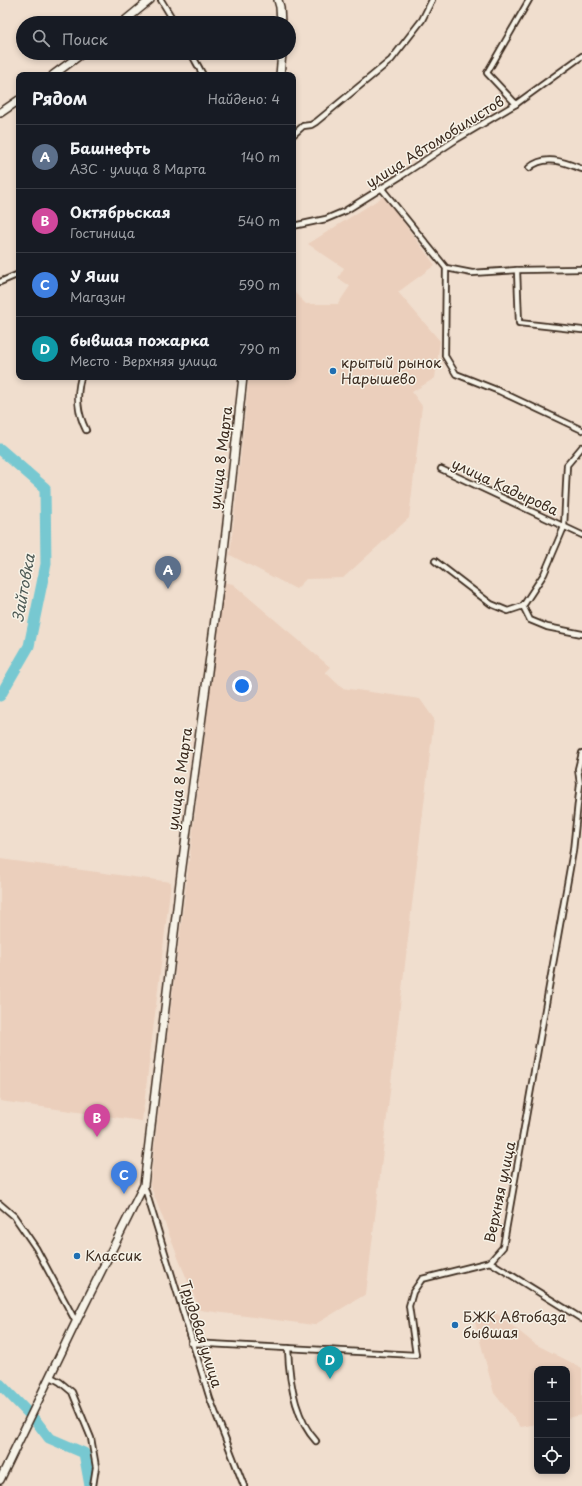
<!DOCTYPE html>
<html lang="ru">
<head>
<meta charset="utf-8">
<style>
  :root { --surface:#171b24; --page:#242831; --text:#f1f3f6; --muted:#9ea1a6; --line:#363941; --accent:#1f6fb2 }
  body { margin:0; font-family:"Playpen Sans",sans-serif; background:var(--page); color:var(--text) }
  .controls { position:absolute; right:12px; bottom:12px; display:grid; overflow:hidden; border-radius:8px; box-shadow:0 2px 6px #0003 }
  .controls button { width:36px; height:36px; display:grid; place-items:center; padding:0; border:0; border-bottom:1px solid var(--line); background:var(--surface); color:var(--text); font:20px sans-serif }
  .you { position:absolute; left:242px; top:686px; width:14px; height:14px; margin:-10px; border:3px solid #fff; border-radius:50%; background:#1a73e8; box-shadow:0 0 0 6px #1a73e833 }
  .badge { display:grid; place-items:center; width:26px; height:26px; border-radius:50%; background:var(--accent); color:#fff; font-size:13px; font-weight:700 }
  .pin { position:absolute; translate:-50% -33px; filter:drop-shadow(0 1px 2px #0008) }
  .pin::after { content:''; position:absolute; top:21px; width:14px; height:12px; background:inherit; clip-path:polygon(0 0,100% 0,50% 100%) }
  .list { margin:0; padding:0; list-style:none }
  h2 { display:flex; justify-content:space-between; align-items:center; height:52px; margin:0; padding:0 16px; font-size:17px }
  h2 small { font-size:13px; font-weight:400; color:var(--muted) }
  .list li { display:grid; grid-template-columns:26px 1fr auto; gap:12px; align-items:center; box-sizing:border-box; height:64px; padding:0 16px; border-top:1px solid var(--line) }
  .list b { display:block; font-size:15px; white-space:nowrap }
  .list p { margin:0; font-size:13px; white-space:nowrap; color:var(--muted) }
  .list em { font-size:13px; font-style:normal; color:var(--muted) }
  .icon { flex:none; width:22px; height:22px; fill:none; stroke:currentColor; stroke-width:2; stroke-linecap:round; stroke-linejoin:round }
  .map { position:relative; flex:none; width:582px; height:1486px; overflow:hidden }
  .search { position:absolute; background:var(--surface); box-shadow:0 2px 6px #0003; left:16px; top:16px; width:280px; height:44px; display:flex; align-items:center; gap:10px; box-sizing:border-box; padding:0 14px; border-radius:22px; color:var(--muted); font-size:15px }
  .panel { position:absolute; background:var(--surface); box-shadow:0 2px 6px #0003; left:16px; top:72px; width:280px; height:308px; border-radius:8px }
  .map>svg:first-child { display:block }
</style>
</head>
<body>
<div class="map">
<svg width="582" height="1486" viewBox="0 0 582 1486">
  <rect width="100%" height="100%" fill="#f0dece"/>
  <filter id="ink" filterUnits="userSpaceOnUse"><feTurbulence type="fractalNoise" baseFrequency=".025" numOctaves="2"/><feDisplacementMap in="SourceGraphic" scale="8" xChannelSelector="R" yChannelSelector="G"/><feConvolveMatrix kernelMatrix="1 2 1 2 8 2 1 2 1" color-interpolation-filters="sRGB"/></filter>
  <g filter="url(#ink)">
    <g fill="#ebcfbc">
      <path d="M384,196L435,265L398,292L440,341L435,378L412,392L422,406L409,518L343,578L306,579L296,589L230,555L249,377H293V291L306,304H338L350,286L338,278L344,268L308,244Z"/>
      <path d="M224,582L233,584L330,667L325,672L342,688L420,699L434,719L366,1294L314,1325L200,1310L179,1260L150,1185L167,1038Z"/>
      <path d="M0,859L171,882L142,1121L0,1101Z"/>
      <path d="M496,1313L535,1344L582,1368V1415L567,1418V1369H537V1424L521,1427L494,1393L475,1322Z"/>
    </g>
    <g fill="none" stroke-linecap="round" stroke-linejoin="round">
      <g stroke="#77c8d1" stroke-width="11">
        <path d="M0,449L45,488L46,564L29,646L0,696"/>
        <path d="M0,1384L36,1421L49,1438L84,1453L90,1486"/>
      </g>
      <defs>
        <g id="street">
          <path d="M161,0L175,23"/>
          <path d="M191,53L203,75"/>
          <path d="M516,104L487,73L529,0"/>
          <path d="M293,135L303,126L311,125L316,122L391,60L422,20L432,0"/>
          <path d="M529,168C545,154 564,162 582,169"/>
          <path d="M382,189L446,268L472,273L517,270L582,269"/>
          <path d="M293,226L326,219L345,211L401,176L457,139L516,104L582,56"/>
          <path d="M446,268L445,356L456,374L499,391L582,430"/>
          <path d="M517,270L519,323L582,330"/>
          <path d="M0,282L19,274"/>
          <path d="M81,377C76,396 77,412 86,430"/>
          <path d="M441,469L582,535"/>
          <path d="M435,561L491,604L508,611L523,606L530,620L547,627L582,634"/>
          <path d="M523,606L544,574L564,527L567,465L582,447"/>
          <path d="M144,1185L210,1399L244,1486"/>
          <path d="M0,1204L14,1216L36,1248L76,1322"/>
          <path d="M490,1262L582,1319"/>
          <path d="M191,1343L416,1355L409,1306L413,1292L422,1279L490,1262L503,1247L573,851L580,784L578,769L582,753"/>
          <path d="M288,1348C289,1380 294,1417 316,1441"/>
          <path d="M51,1377L60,1382L72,1392L91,1438L96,1467L93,1486"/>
        </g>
        <g id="secondary">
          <path d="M278,0L280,7L281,23"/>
          <path d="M122,23L150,0"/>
          <path d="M53,75L83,53"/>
          <path d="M280,75L282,53"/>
          <path d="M0,113L19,100"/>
          <path d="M0,1480L76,1322L144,1185L181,874L223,559L243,377"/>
        </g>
      </defs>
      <use href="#street" stroke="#3b2a1e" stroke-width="8"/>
      <use href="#secondary" stroke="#3b2a1e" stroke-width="10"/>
      <use href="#street" stroke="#f7f3e8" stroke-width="4.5"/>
      <use href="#secondary" stroke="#f7f3e8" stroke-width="7"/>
    </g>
  </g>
  <g fill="#1f6fb2" stroke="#f7f3e8" stroke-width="1.5">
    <circle cx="333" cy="371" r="4"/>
    <circle cx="77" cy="1256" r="4"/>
    <circle cx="455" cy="1325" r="4"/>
  </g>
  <g text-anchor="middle" stroke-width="3" stroke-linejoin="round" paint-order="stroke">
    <g font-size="14" fill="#3b2a1e" stroke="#f7f3e8">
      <text transform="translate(435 142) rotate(-32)" y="5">улица Автомобилистов</text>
      <text transform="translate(221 458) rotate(-83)" y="5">улица 8 Марта</text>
      <text transform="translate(505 487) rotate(25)" y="5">улица Кадырова</text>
      <text transform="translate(180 779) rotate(-82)" y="5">улица 8 Марта</text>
      <text transform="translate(500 1192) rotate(-78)" y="5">Верхняя улица</text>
      <text transform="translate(201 1334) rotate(73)" y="5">Трудовая улица</text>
    </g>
    <g font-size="14" fill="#3b2a1e" stroke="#f7f3e8" text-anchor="start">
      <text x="341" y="368">крытый рынок<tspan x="341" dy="16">Нарышево</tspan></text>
      <text x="85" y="1261">Классик</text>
      <text x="463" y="1322">БЖК Автобаза<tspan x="463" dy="16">бывшая</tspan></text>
    </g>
    <g font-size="15" font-style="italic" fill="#4d5954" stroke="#f7f3e8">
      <text transform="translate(24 588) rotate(-80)" y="5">Зайтовка</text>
    </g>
  </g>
</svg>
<div class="controls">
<button>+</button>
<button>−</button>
<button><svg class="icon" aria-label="locate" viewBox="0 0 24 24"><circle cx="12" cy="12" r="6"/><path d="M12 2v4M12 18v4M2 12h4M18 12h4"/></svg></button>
</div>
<div class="you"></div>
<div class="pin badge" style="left:168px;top:589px;background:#5c6f8a">A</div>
<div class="pin badge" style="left:97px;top:1137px;background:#d1479c">B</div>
<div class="pin badge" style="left:124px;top:1194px;background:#3f7fe0">C</div>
<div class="pin badge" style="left:330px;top:1379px;background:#0f9aa8">D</div>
<div class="search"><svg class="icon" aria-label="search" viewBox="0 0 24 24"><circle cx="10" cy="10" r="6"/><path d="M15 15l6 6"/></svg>Поиск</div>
<section class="panel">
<h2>Рядом<small>Найдено: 4</small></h2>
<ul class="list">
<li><span class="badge" style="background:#5c6f8a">A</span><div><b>Башнефть</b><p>АЗС · улица 8 Марта</p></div><em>140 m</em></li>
<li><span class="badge" style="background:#d1479c">B</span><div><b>Октябрьская</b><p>Гостиница</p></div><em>540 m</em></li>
<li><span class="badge" style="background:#3f7fe0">C</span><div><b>У Яши</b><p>Магазин</p></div><em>590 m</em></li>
<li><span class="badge" style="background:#0f9aa8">D</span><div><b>бывшая пожарка</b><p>Место · Верхняя улица</p></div><em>790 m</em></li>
</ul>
</section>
</div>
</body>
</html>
